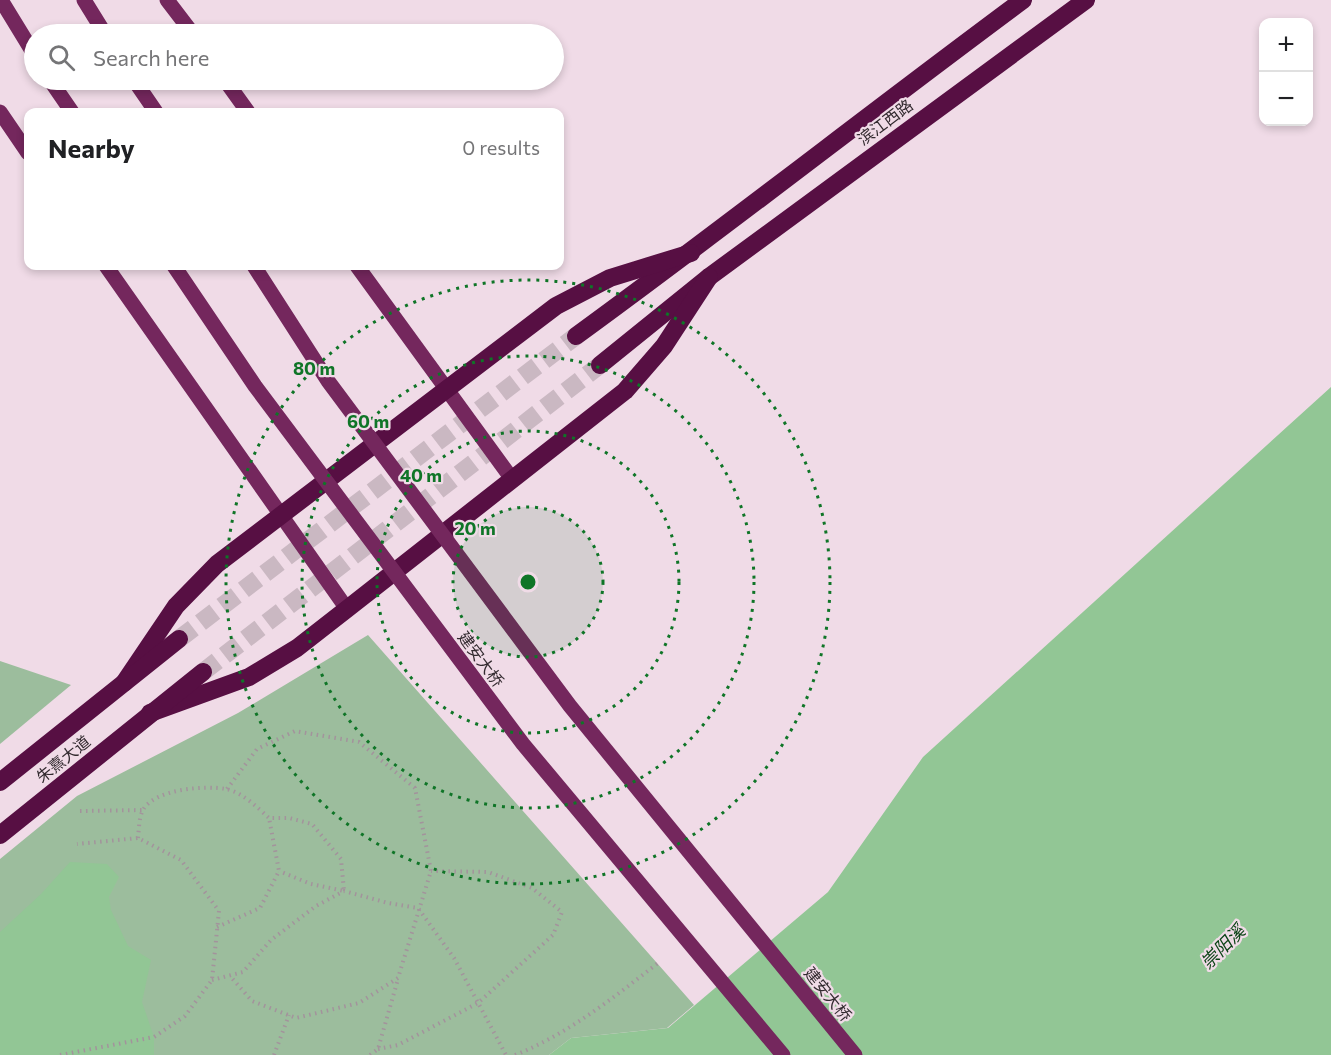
<!DOCTYPE html>
<html lang="en">
<head>
<meta charset="utf-8">
<style>
  :root { --surface:#fff; --page:#f6f6f6; --text:#202124; --muted:#757577; --line:#e0e0e0 }
  body { margin:0; font-family:Commissioner,"Noto Sans SC",sans-serif; background:var(--page); color:var(--text) }
  .controls { position:absolute; right:18px; top:18px; display:grid; overflow:hidden; border-radius:12px; box-shadow:0 3px 9px #0003 }
  .controls button { width:54px; height:54px; display:grid; place-items:center; padding:0; border:0; border-bottom:2px solid var(--line); background:var(--surface); color:var(--text); font:30px sans-serif }
  .list { margin:0; padding:0; list-style:none }
  h2 { display:flex; justify-content:space-between; align-items:center; height:78px; margin:0; padding:0 24px; font-size:26px }
  h2 small { font-size:20px; font-weight:400; color:var(--muted) }
  .icon { flex:none; width:33px; height:33px; fill:none; stroke:currentColor; stroke-width:2; stroke-linecap:round; stroke-linejoin:round }
  .map { position:relative; flex:none; width:1331px; height:1055px; overflow:hidden }
  .search { position:absolute; background:var(--surface); box-shadow:0 3px 9px #0003; left:24px; top:24px; width:540px; height:66px; display:flex; align-items:center; gap:15px; box-sizing:border-box; padding:0 21px; border-radius:33px; color:var(--muted); font-size:22px }
  .panel { position:absolute; background:var(--surface); box-shadow:0 3px 9px #0003; left:24px; top:108px; width:540px; height:162px; border-radius:12px }
  .map>svg:first-child { display:block }
</style>
</head>
<body>
<div class="map">
<svg width="1331" height="1055" viewBox="0 0 1331 1055">
  <rect width="100%" height="100%" fill="#f0dbe7"/>
  <g fill="#9cbd9d">
    <path d="M368,635L694,1005L667,1028L571,1038L549,1055H0V859L77,796L238,713Z"/>
    <path d="M0,661L71,685L0,744Z"/>
  </g>
  <g fill="#92c695">
    <path d="M1331,387V1055H549L571,1038L668,1028L828,892L923,757Z"/>
    <path d="M70,862L107,864L119,877L109,897L111,910L128,946L151,960L142,1002L154,1037V1055H0V932L41,894Z"/>
  </g>
  <g fill="none" stroke-linecap="round" stroke-linejoin="round">
    <g stroke="#cab8c2" stroke-width="18" stroke-dasharray="18 9" stroke-linecap="butt">
      <path d="M179,639L576,336"/>
      <path d="M203,672L600,365"/>
    </g>
    <g stroke="#a3939c" stroke-width="4" stroke-dasharray="1.5 4.5" stroke-linecap="butt">
      <path d="M227,789L257,749L295,731L359,742L415,788L431,871L398,978L359,1003L296,1018L252,1001L230,976"/>
      <path d="M80,811L143,810"/>
      <path d="M138,838C139,829 139,817 143,810C154,789 206,785 226,789C242,792 258,808 269,818H289L312,824L341,859L344,891L311,884L279,871"/>
      <path d="M217,927L260,908L279,871L269,818"/>
      <path d="M212,980L243,972L271,940L316,906L344,891L388,903L418,908L454,958L506,1055"/>
      <path d="M378,1049L398,1045L478,1003L553,935L562,912L532,888L488,872L431,871"/>
      <path d="M60,1055L154,1037L185,1016L212,980L219,911L181,860L138,838L77,844"/>
      <path d="M274,1055L289,1015"/>
      <path d="M370,1055L378,1049L398,979"/>
      <path d="M515,1055C568,1034 613,998 658,963"/>
    </g>
    <g stroke="#74275d" stroke-width="15">
      <path d="M1,0L34,54"/>
      <path d="M84,0L105,34"/>
      <path d="M167,0L193,34"/>
      <path d="M50,80L72,112"/>
      <path d="M134,80L156,112"/>
      <path d="M225,80L248,112"/>
      <path d="M0,112L28,153"/>
      <path d="M106,266L347,609"/>
      <path d="M357,266L512,479"/>
    </g>
    <g stroke="#570f43" stroke-width="18">
      <path d="M576,336C727,226 873,111 1023,0"/>
      <path d="M600,365L709,277L1086,0"/>
      <path d="M124,683L176,606L217,564L556,306L610,278L691,253"/>
      <path d="M150,713L249,677L297,648L347,609L625,391L664,346L709,277"/>
      <path d="M0,782L179,639"/>
      <path d="M0,835L203,672"/>
    </g>
    <g stroke="#74275d" stroke-width="15">
      <path d="M174,266L255,386L523,744L783,1055"/>
      <path d="M254,266L328,381L570,706L855,1055"/>
    </g>
  </g>
  <circle cx="528" cy="582" r="75" fill="#0f7527" fill-opacity=".12"/>
  <g fill="none" stroke="#0f7527" stroke-width="3" stroke-dasharray="3 6">
    <circle cx="528" cy="582" r="75"/>
    <circle cx="528" cy="582" r="151"/>
    <circle cx="528" cy="582" r="226"/>
    <circle cx="528" cy="582" r="302"/>
  </g>
  <g text-anchor="middle" stroke-width="4.5" stroke-linejoin="round" paint-order="stroke">
    <g font-size="16" fill="#322a2f" stroke="#f0dbe7">
      <text transform="translate(885 122) rotate(-37)" y="6">滨江西路</text>
      <text transform="translate(481 659) rotate(53)" y="6">建安大桥</text>
      <text transform="translate(63 759) rotate(-39)" y="6">朱熹大道</text>
      <text transform="translate(828 994) rotate(51)" y="6">建安大桥</text>
    </g>
    <g font-size="18" font-style="italic" fill="#0b4416" stroke="#f0dbe7">
      <text transform="translate(1223 947) rotate(-45)" y="6">崇阳溪</text>
    </g>
  </g>
  <circle cx="528" cy="582" r="9" fill="#0f7527" stroke="#f0dbe7" stroke-width="3"/>
  <g font-size="18" text-anchor="middle" font-weight="bold" fill="#0f7527" stroke="#f0dbe7" stroke-width="4.5" stroke-linejoin="round" paint-order="stroke">
    <text x="314" y="375">80 m</text>
    <text x="368" y="428">60 m</text>
    <text x="421" y="482">40 m</text>
    <text x="475" y="535">20 m</text>
  </g>
</svg>
<div class="controls">
<button>+</button>
<button>−</button>
</div>
<div class="search"><svg class="icon" aria-label="search" viewBox="0 0 24 24"><circle cx="10" cy="10" r="6"/><path d="M15 15l6 6"/></svg>Search here</div>
<section class="panel">
<h2>Nearby<small>0 results</small></h2>
<ul class="list">
</ul>
</section>
</div>
</body>
</html>
